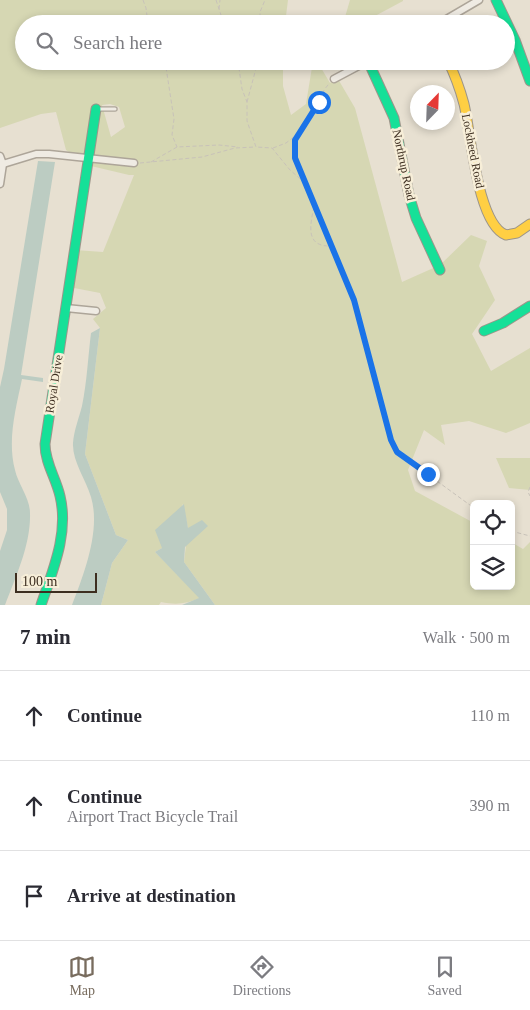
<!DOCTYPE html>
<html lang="en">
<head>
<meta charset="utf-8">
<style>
  :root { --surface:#fff; --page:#f7f7f7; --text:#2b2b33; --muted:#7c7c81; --line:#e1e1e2; --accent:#786c5e }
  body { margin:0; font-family:"Times New Roman",serif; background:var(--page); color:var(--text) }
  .controls { position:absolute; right:15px; bottom:15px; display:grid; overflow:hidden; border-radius:8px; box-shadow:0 2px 8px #0003 }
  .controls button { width:45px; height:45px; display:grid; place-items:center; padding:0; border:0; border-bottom:1px solid var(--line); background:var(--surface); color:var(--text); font:25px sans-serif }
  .compass { position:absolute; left:410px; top:85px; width:45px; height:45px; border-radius:50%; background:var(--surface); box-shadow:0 2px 8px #0003; rotate:23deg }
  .scale { position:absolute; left:15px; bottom:12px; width:82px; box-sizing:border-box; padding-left:5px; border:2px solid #3d2e20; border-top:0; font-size:14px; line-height:18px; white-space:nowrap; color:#3d2e20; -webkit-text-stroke:4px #f7eed8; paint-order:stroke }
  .stop { position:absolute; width:15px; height:15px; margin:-11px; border:4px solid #1a73e8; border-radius:50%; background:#fff }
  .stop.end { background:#1a73e8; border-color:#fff; box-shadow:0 1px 5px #0008 }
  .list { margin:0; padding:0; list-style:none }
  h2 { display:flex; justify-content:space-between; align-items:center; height:65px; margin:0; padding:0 20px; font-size:21px }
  h2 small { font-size:16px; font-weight:400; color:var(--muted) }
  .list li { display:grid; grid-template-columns:32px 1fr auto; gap:15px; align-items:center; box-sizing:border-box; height:90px; padding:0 20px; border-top:1px solid var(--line) }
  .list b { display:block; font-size:19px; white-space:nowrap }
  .list p { margin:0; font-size:16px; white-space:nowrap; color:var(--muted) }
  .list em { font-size:16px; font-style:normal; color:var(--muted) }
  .icon { flex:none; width:28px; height:28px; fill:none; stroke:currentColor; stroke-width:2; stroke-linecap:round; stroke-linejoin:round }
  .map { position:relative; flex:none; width:530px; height:605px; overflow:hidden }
  .search { position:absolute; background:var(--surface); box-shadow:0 2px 8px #0003; left:15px; right:15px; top:15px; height:55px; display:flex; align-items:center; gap:12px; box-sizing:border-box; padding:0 18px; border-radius:28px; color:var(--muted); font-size:19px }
  .sheet { height:335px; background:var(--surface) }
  nav { display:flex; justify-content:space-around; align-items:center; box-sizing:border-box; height:70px; border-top:1px solid var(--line); background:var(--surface); font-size:14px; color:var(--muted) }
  nav a { display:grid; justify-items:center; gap:2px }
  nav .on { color:var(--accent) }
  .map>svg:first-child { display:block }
</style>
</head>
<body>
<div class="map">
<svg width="530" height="605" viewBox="0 0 530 605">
  <rect width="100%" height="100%" fill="#e7e0d1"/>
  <g fill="#d6d7b3" fill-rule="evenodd">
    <path d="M0,0H288L285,24H24V61H283V86L291,115L306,104L313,61H317L330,83L334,79H338L355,108L402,282L440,265L471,235L487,241L479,266L495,300L472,334L491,371L530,348V423L506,433L469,421L441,425L445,445L424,430L408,470L415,491L474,523V586H511V542L523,549L530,542V605H215L184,562L188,528L183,504L162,548L155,552L200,598C186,604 176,605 161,602L159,605H101L112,563L128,540L116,535L85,454L100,328L93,319L106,308L100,293L69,287L75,250L103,252L134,175H129L91,166L66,150L56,112L41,114L0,128ZM110,104L119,107L125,127L111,137L102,105Z"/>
    <path d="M350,0H403V1L360,24H343Z"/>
    <path d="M496,458H530V490L509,488Z"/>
  </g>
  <g fill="#bcccc2">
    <path d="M38,161L55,162L21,375L43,378V382L22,379C16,408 7,440 15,470C18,484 30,498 30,513C31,544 16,576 5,605H0V551L7,530V509L0,492V387L4,369Z"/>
    <path d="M100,328L85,454L116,535L128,540L112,563L101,605H72C84,574 101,530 91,497C86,480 72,461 73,443C74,430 79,418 82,406C87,382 88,357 91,333Z"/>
    <path d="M184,504L188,528L202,520L208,526L185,547L184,562L215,605H182L199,598L155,552L162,548L155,530Z"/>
  </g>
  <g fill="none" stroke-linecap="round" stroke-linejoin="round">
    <defs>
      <path id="lane" d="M97,109H115"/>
      <g id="street">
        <path d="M438,24L479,0"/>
        <path d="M334,79L368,61"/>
        <path d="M0,156L3,164L0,184"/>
        <path d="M0,165L36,154H49L134,163"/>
        <path d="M66,308L96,311"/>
      </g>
      <g id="fast">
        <path d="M496,0L515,40L530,81"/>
        <path d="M368,61L394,118L409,195L416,218L440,270"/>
        <path d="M484,331L503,323L530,306"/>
        <path d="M41,605C53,570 69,533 60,496C56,478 45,463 45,444L96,109"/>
      </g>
      <path id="slow" d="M448,61C455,75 460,89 464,104C471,133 477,224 506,235L517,233L530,224"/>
    </defs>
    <use href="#lane" stroke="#ada599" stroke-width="5.5"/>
    <use href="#street" stroke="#ada599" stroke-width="9"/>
    <use href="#fast" stroke="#9c958a" stroke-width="11"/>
    <use href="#slow" stroke="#9c958a" stroke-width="11"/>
    <g stroke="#c8c2b9" stroke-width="1" stroke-dasharray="4 2.5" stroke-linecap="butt">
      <path d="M143,0L146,8L148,24"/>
      <path d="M216,0L224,24"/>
      <path d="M219,9L220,0"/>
      <path d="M260,24V12L265,0"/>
      <path d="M165,61L174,119L172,135L177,147"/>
      <path d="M238,61L242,89L247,102V121L256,147L272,148L290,170L305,183L342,270L353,300L391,440L397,452L474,508"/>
      <path d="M247,102L258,61"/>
      <path d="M273,148L286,143L299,133"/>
      <path d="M151,162L177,147L219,145L238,147"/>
      <path d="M140,163L202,157L235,148L255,147"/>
      <path d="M304,182C298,166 289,150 299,133C303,125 310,119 315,111C319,102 322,90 330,83"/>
      <path d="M314,207C310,225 305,247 331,246"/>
      <path d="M530,487L528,492L530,496"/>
      <path d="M511,531L530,536"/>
    </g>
    <use href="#lane" stroke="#efebe3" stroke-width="3"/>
    <use href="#street" stroke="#efebe3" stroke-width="6"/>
    <use href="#fast" stroke="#16e098" stroke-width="9"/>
    <use href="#slow" stroke="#ffcf43" stroke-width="9"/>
  </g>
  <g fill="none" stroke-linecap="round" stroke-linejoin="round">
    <path stroke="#1a73e8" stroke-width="6" d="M319,102L295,140V158L354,300L391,440L397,452L428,474"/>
  </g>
  <g text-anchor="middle" stroke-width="5" stroke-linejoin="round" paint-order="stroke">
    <g font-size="12" fill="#3d2e20" stroke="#f7eed8">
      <text transform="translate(473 151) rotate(79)" y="4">Lockheed Road</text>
      <text transform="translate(404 165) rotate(78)" y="4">Northrup Road</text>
      <text transform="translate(54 384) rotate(-81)" y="4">Royal Drive</text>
    </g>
  </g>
</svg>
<div class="controls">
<button><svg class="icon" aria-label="locate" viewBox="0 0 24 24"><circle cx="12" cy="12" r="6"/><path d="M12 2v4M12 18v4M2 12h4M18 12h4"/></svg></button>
<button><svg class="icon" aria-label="layers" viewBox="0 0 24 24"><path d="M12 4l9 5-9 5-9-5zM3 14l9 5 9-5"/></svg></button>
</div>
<svg class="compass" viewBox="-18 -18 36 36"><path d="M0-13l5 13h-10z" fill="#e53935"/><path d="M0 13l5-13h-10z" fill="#7c7c81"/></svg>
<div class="scale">100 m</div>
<div class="stop" style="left:319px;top:102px"></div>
<div class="stop end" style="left:428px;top:474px"></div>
<div class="search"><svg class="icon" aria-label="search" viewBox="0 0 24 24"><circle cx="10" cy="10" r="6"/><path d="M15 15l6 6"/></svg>Search here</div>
</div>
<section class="sheet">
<h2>7 min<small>Walk · 500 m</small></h2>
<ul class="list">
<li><svg class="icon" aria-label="ahead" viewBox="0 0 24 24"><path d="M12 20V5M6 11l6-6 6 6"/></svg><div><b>Continue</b></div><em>110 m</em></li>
<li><svg class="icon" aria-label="ahead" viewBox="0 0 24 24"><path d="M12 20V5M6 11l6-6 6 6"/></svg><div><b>Continue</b><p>Airport Tract Bicycle Trail</p></div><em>390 m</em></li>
<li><svg class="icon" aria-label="arrive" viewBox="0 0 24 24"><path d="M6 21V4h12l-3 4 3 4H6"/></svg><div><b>Arrive at destination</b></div></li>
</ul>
</section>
<nav>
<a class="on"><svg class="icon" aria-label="map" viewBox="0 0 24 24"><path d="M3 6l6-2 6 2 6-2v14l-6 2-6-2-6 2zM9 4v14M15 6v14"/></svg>Map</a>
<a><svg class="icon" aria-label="directions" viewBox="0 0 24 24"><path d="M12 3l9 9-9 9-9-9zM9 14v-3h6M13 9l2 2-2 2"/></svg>Directions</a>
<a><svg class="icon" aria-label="saved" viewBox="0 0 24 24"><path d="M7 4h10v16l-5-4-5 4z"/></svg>Saved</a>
</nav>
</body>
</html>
